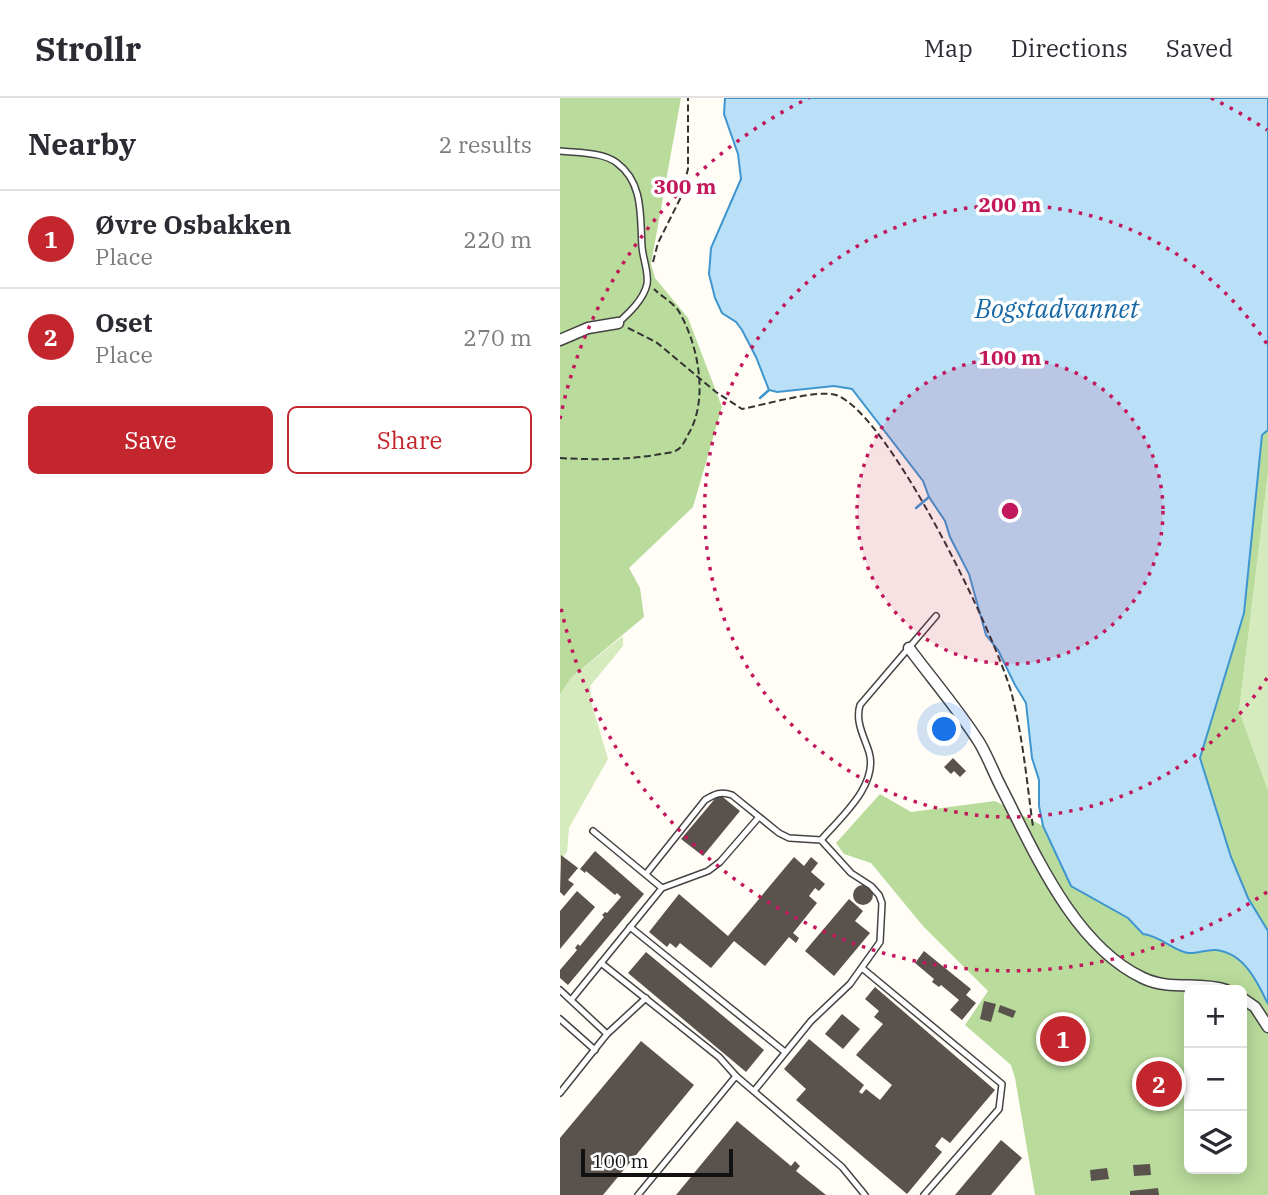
<!DOCTYPE html>
<html lang="en">
<head>
<meta charset="utf-8">
<style>
  :root { --surface:#fff; --page:#f2f2f3; --text:#2b2b33; --muted:#7c7c81; --line:#e1e1e2; --accent:#c4262e }
  body { margin:0; font-family:"IBM Plex Serif",serif; background:var(--page); color:var(--text) }
  .controls { position:absolute; right:21px; bottom:21px; display:grid; overflow:hidden; border-radius:10px; box-shadow:0 4px 18px #0003 }
  .controls button { width:63px; height:63px; display:grid; place-items:center; padding:0; border:0; border-bottom:2px solid var(--line); background:var(--surface); color:var(--text); font:35px sans-serif }
  .scale { position:absolute; left:21px; bottom:18px; width:152px; box-sizing:border-box; padding-left:7px; border:4px solid #111; border-top:0; font-size:19px; line-height:24px; white-space:nowrap; color:#111; -webkit-text-stroke:5px #fff; paint-order:stroke }
  .you { position:absolute; left:385px; top:632px; width:24px; height:24px; margin:-18px; border:5px solid #fff; border-radius:50%; background:#1a73e8; box-shadow:0 0 0 10px #1a73e833 }
  .badge { display:grid; place-items:center; width:46px; height:46px; border-radius:50%; background:var(--accent); color:#fff; font-size:23px; font-weight:700 }
  .pin { position:absolute; translate:-50% -50%; border:4px solid #fff; box-shadow:0 2px 7px #0006 }
  .list { margin:0; padding:0; list-style:none }
  h2 { display:flex; justify-content:space-between; align-items:center; height:91px; margin:0; padding:0 28px; font-size:30px }
  h2 small { font-size:23px; font-weight:400; color:var(--muted) }
  .list li { display:grid; grid-template-columns:46px 1fr auto; gap:21px; align-items:center; box-sizing:border-box; height:98px; padding:0 28px; border-top:2px solid var(--line) }
  .list b { display:block; font-size:26px; white-space:nowrap }
  .list p { margin:0; font-size:23px; white-space:nowrap; color:var(--muted) }
  .list em { font-size:23px; font-style:normal; color:var(--muted) }
  .actions { display:flex; gap:14px; padding:21px 28px }
  .actions a { flex:1; padding:16px 0; border:2px solid var(--accent); border-radius:10px; text-align:center; font-size:24px; color:var(--accent) }
  .actions .main { background:var(--accent); color:#fff }
  .icon { flex:none; width:38px; height:38px; fill:none; stroke:currentColor; stroke-width:2; stroke-linecap:round; stroke-linejoin:round }
  .map { position:relative; flex:none; width:708px; height:1097px; overflow:hidden }
  header { display:flex; align-items:center; gap:42px; box-sizing:border-box; height:98px; padding:0 35px; background:var(--surface); border-bottom:2px solid var(--line) }
  header strong { font-size:33px }
  nav { display:flex; gap:38px; margin-inline-start:auto; font-size:24px }
  main { display:flex }
  aside { flex:1; background:var(--surface) }
  .map>svg:first-child { display:block }
</style>
</head>
<body>
<header>
<strong>Strollr</strong>
<nav><a>Map</a><a>Directions</a><a>Saved</a></nav>
</header>
<main>
<aside>
<h2>Nearby<small>2 results</small></h2>
<ul class="list">
<li><span class="badge">1</span><div><b>Øvre Osbakken</b><p>Place</p></div><em>220 m</em></li>
<li><span class="badge">2</span><div><b>Oset</b><p>Place</p></div><em>270 m</em></li>
</ul>
<div class="actions"><a class="main">Save</a><a>Share</a></div>
</aside>
<div class="map">
<svg width="708" height="1097" viewBox="0 0 708 1097">
  <rect width="100%" height="100%" fill="#fffdf5"/>
  <g fill="#d5ebbd">
    <path d="M708,375V692L679,613Z"/>
    <path d="M63,538V548L30,588L32,607L48,661L9,730L7,754L0,762V596L12,579Z"/>
  </g>
  <g fill="#b9dc9c" fill-rule="evenodd">
    <path d="M0,0H121L91,166L95,180L128,220L162,309L133,409L69,470L80,490L84,519L12,579L0,596Z"/>
    <path d="M708,332V375L679,613L708,692V833L688,800L671,759L640,660L684,515L702,337Z"/>
    <path d="M320,696L351,714L435,703L483,728L511,788L568,820L583,836C601,838 613,853 628,855C637,856 647,851 656,852C684,855 697,883 708,906V1097H475L455,980L451,967L405,927L428,893L363,828L311,765L284,756L276,745ZM629,892H682V1071H629Z"/>
  </g>
  <path fill="#b9e0f7" stroke="#3f96cf" stroke-width="2" d="M165,0H708V332L702,337L684,515L640,660L671,759L688,800L708,833V906C697,883 684,855 656,852C647,851 637,856 628,855C613,853 601,838 583,836L568,820L511,788L483,728L479,708V682L472,660L466,605L455,587L438,552L426,537L409,476L390,439L385,423L369,399L363,383L292,291L274,288L217,294L209,292L196,259L182,232L176,224L162,215L155,200L149,176L151,150L181,81L178,56L164,16Z"/>
  <g fill="none" stroke-linecap="round" stroke-linejoin="round">
    <g stroke="#3f96cf" stroke-width="2.5">
      <path d="M200,300L209,292"/>
      <path d="M356,410L369,399"/>
    </g>
  </g>
  <g fill="#5a524d">
    <path d="M393,660L406,673L400,679L394,673L391,676L384,669Z"/>
    <path d="M159,696L180,713L143,758L121,741Z"/>
    <path d="M35,753L84,796L8,887L0,880V872L17,852L15,850L18,846L20,848L44,819L42,817L45,814L47,815L61,799L57,795L55,797L26,773L25,775L20,771Z"/>
    <path d="M1,757L18,770L8,782L14,786L4,798L0,794Z"/>
    <path d="M234,759L244,768L251,759L258,765L251,774L265,786L259,793L255,790L249,798L257,805L233,835L239,840L236,845L229,839L205,868L174,843L151,870L120,845L116,850L110,845L107,849L89,834L119,796L168,838Z"/>
    <circle cx="303" cy="797" r="10"/>
    <path d="M17,793L35,809L0,851V813Z"/>
    <path d="M289,801L303,813L295,823L310,835L274,878L245,853Z"/>
    <path d="M364,853L411,891L406,897L416,905L402,922L390,912L399,902L381,887L379,889L372,884L374,881L355,865Z"/>
    <path d="M86,854L204,952L186,974L68,875Z"/>
    <path d="M315,889L435,992L390,1045L382,1039L375,1048L382,1054L347,1096L236,1002L246,991L224,971L249,941L304,987L299,994L302,996L306,991L320,1002L332,987L296,957L323,926L314,919L319,913L305,901Z"/>
    <path d="M424,903L436,906L431,924L420,921Z"/>
    <path d="M440,907L456,913L453,920L438,914Z"/>
    <path d="M282,916L300,931L283,951L265,936Z"/>
    <path d="M480,928L530,941L526,954L520,952V954L514,953L515,950L505,948L504,950L488,944V946L482,944L483,942L477,941Z"/>
    <path d="M81,943L134,987L43,1097H0V1040Z"/>
    <path d="M604,976V980L609,979L611,991L588,993L587,982L593,981L592,978Z"/>
    <path d="M177,1023L231,1068L235,1063L240,1068L236,1073L266,1097H116Z"/>
    <path d="M441,1042L462,1060L431,1097H395Z"/>
    <path d="M590,1066L591,1077L574,1078L573,1067Z"/>
    <path d="M547,1070L549,1081L531,1083L530,1072Z"/>
    <path d="M598,1090L599,1097H570V1093Z"/>
  </g>
  <g fill="none" stroke-linecap="round" stroke-linejoin="round">
    <defs>
      <g id="lane">
        <path d="M0,53C18,55 43,54 57,65C84,85 80,119 82,149C83,161 89,175 87,186C84,201 69,215 58,225"/>
        <path d="M33,733L102,790"/>
        <path d="M261,742C280,720 319,687 309,654C304,638 295,624 300,607L376,518"/>
        <path d="M86,776L145,702C155,696 161,693 172,697L219,735L229,740L261,742L291,775L311,788L319,797L322,805L320,844L290,886L251,923L194,993"/>
        <path d="M70,829L225,954"/>
        <path d="M41,865L159,959L176,978L282,1069L305,1097"/>
        <path d="M302,870L442,986L439,1011L364,1097"/>
        <path d="M0,892L47,936"/>
        <path d="M11,902L102,790L148,773L160,764L199,719"/>
        <path d="M0,921L35,952"/>
        <path d="M0,995L47,936L86,900"/>
        <path d="M78,1097L176,978"/>
      </g>
      <g id="street">
        <path d="M0,242L28,230L58,225"/>
        <path d="M349,550C372,581 398,611 419,644C427,657 433,673 440,687C474,753 513,847 583,880C610,893 639,883 666,892"/>
        <path d="M682,900L695,909L708,929"/>
      </g>
    </defs>
    <use href="#lane" stroke="#444" stroke-width="8"/>
    <use href="#street" stroke="#444" stroke-width="13"/>
    <g stroke="#333" stroke-width="2" stroke-dasharray="7 3.5" stroke-linecap="butt">
      <path d="M93,164L98,145L121,99L128,71V0"/>
      <path d="M68,230L96,244L156,294L182,311C203,307 258,291 276,297C330,316 437,540 452,597C463,640 467,685 473,729"/>
      <path d="M0,360C34,362 68,362 101,356C106,355 113,355 117,352C123,349 126,340 129,335C149,300 138,245 118,212C112,204 101,198 94,191"/>
    </g>
    <use href="#lane" stroke="#fff" stroke-width="5"/>
    <use href="#street" stroke="#fff" stroke-width="10"/>
  </g>
  <circle cx="450" cy="413" r="153" fill="#c2185b" fill-opacity=".12"/>
  <g fill="none" stroke="#c2185b" stroke-width="3.5" stroke-dasharray="3.5 7">
    <circle cx="450" cy="413" r="153"/>
    <path d="M707 580A306 306 0 1 1 707 246"/>
    <path d="M707 794A459 459 0 0 1 0 505M0 321A459 459 0 0 1 249 0M651 0A459 459 0 0 1 707 32"/>
  </g>
  <g text-anchor="middle" stroke-width="7" stroke-linejoin="round" paint-order="stroke">
    <g font-size="26" font-style="italic" fill="#1768a6" stroke="#fff">
      <text x="497" y="220">Bogstadvannet</text>
    </g>
  </g>
  <circle cx="450" cy="413" r="10" fill="#c2185b" stroke="#fff" stroke-width="3.5"/>
  <g font-size="21" text-anchor="middle" font-weight="bold" fill="#c2185b" stroke="#fff" stroke-width="7" stroke-linejoin="round" paint-order="stroke">
    <text x="125" y="96">300 m</text>
    <text x="450" y="114">200 m</text>
    <text x="450" y="267">100 m</text>
  </g>
</svg>
<div class="controls">
<button>+</button>
<button>−</button>
<button><svg class="icon" aria-label="layers" viewBox="0 0 24 24"><path d="M12 4l9 5-9 5-9-5zM3 14l9 5 9-5"/></svg></button>
</div>
<div class="scale">100 m</div>
<div class="you"></div>
<div class="pin badge" style="left:503px;top:941px">1</div>
<div class="pin badge" style="left:599px;top:986px">2</div>
</div>
</main>
</body>
</html>
